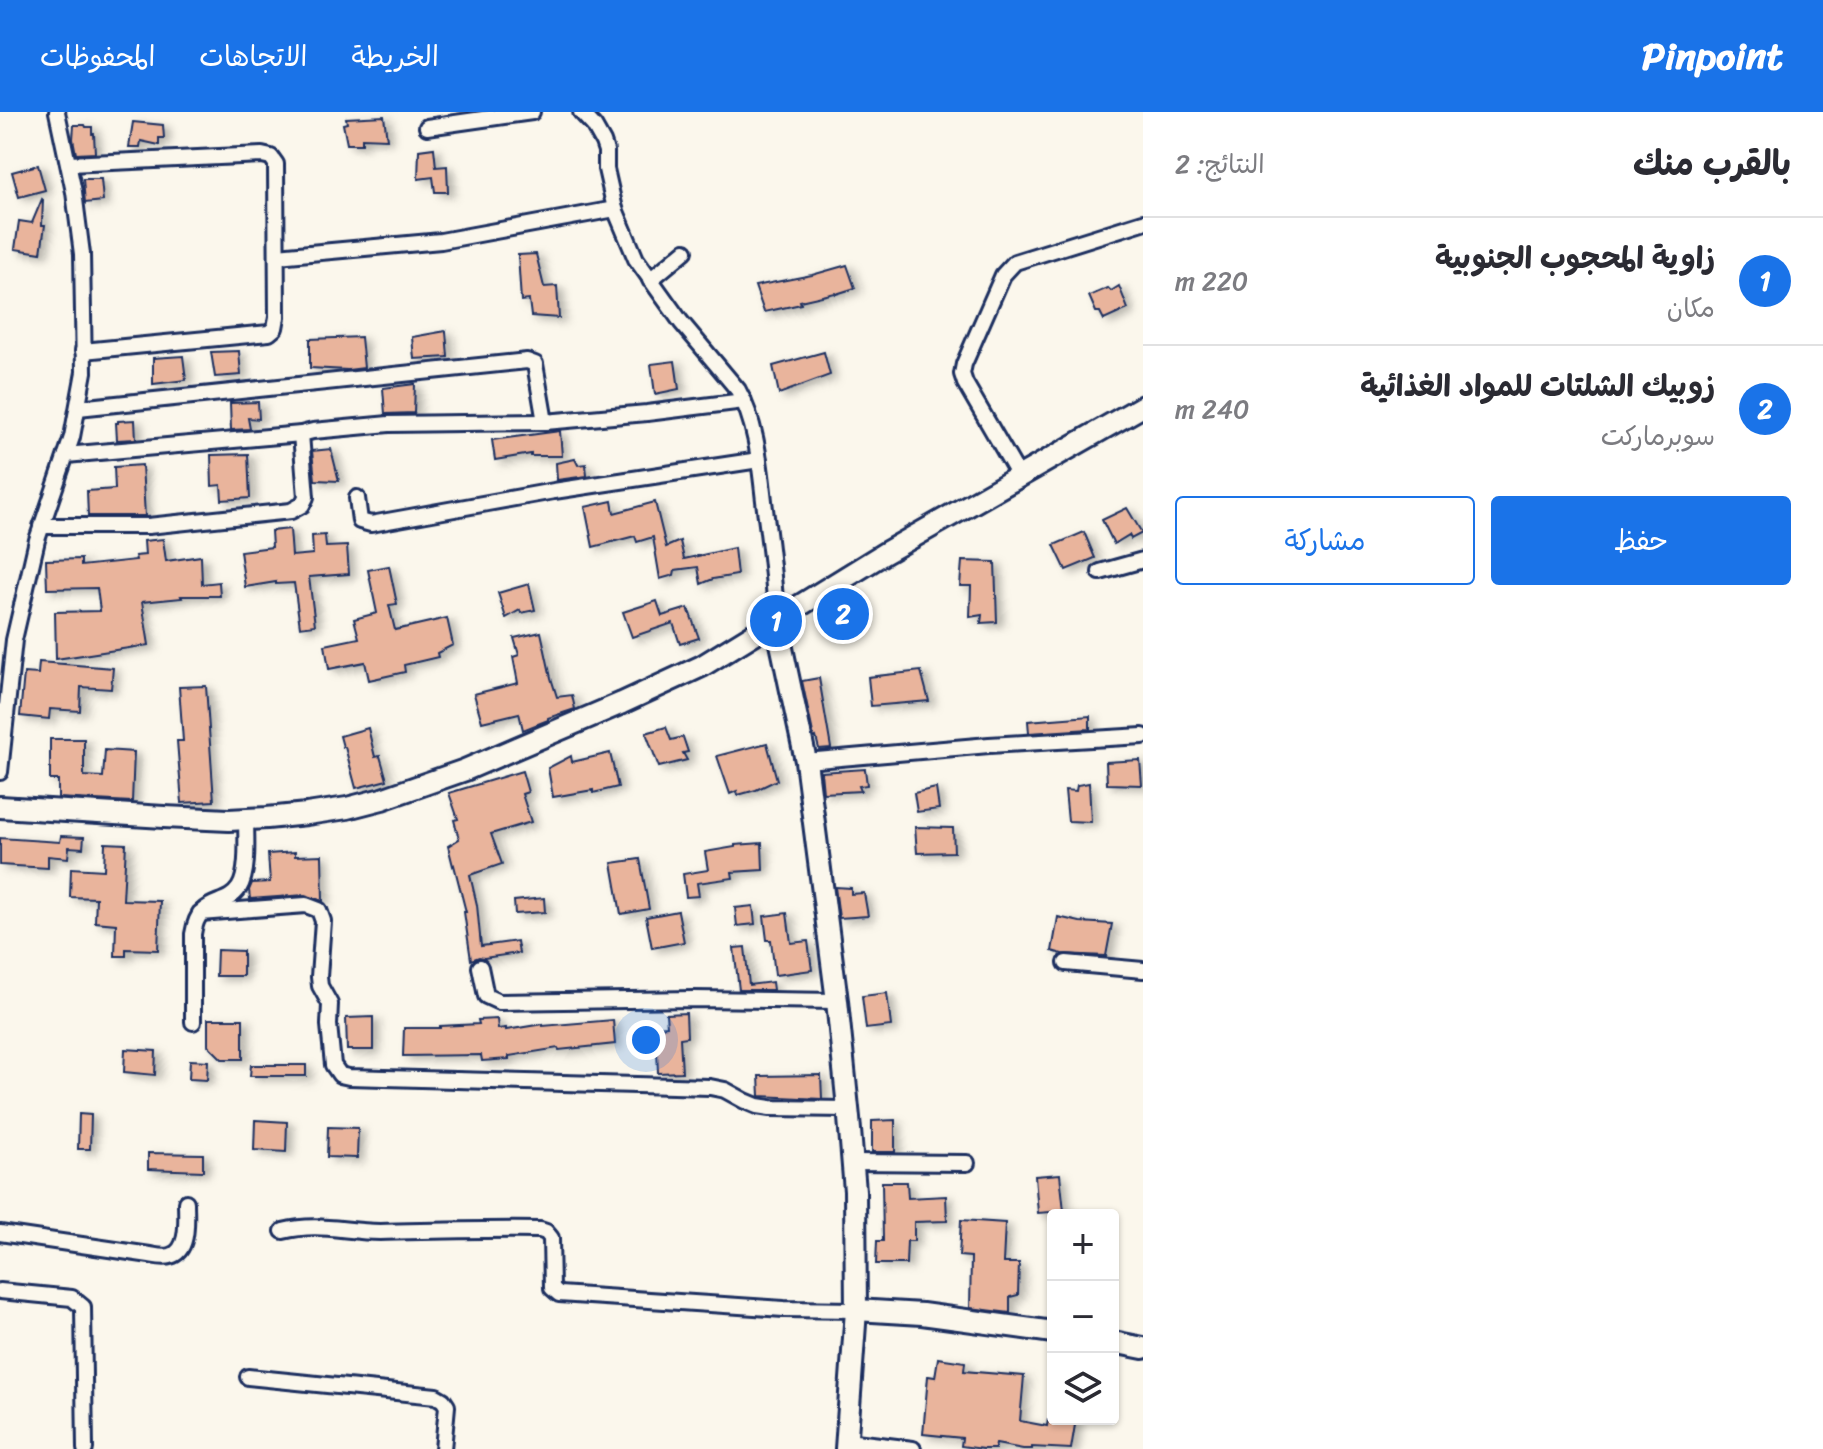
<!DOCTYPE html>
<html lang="ar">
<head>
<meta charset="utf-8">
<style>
  :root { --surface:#fff; --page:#f2f2f3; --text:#2b2b33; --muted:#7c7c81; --line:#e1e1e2; --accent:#1a73e8 }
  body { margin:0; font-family:Sriracha,"Playpen Sans Arabic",sans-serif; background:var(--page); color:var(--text); direction:rtl }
  .controls { position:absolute; right:24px; bottom:24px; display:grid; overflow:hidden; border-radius:8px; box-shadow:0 2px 6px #0004 }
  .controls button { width:72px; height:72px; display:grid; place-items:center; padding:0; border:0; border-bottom:2px solid var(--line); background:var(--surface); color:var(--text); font:40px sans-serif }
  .you { position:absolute; left:646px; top:928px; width:28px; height:28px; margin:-20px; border:6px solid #fff; border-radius:50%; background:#1a73e8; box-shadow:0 0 0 12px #1a73e833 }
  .badge { display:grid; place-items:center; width:52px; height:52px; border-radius:50%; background:var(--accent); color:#fff; font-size:26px; font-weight:700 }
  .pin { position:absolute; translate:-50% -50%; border:4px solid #fff; box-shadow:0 2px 8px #0006 }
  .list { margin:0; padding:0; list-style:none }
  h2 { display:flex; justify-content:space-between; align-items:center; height:104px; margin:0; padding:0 32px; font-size:34px }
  h2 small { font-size:26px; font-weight:400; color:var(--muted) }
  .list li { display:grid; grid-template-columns:52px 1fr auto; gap:24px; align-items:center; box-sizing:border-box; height:128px; padding:0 32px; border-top:2px solid var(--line) }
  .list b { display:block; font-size:30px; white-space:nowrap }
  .list p { margin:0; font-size:26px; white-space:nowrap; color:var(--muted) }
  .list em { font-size:26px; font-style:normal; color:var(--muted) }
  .actions { display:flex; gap:16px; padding:24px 32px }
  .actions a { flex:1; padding:18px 0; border:2px solid var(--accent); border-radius:8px; text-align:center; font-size:28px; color:var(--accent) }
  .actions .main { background:var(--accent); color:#fff }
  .icon { flex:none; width:44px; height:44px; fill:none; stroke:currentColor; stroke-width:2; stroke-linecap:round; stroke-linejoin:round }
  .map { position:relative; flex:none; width:1143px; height:1337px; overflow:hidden; direction:ltr }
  header { display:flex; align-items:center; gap:48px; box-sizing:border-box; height:112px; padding:0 40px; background:var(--accent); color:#fff }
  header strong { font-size:38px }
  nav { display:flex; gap:44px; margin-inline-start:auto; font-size:28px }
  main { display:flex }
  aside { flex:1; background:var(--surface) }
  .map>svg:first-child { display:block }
</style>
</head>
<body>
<header>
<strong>Pinpoint</strong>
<nav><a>الخريطة</a><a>الاتجاهات</a><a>المحفوظات</a></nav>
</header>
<main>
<aside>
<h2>بالقرب منك<small>النتائج: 2</small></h2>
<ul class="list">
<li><span class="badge">1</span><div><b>زاوية المحجوب الجنوبية</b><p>مكان</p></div><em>220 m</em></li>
<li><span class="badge">2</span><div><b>زوبيك الشلتات للمواد الغذائية</b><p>سوبرماركت</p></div><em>240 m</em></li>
</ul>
<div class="actions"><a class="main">حفظ</a><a>مشاركة</a></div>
</aside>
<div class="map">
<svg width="1143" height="1337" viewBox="0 0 1143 1337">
  <defs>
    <filter id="shadow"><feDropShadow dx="6" dy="3.5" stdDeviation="4" flood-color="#0004"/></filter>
  </defs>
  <rect width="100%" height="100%" fill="#fbf7ec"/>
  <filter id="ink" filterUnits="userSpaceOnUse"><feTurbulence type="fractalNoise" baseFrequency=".0125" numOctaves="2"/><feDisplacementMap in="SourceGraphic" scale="16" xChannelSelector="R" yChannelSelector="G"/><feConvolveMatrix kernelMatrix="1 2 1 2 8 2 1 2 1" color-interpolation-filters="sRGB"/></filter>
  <g filter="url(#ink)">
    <g fill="#e9b49c" stroke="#1b2f5e" stroke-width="2" filter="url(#shadow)">
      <path d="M384,4L387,27L362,26V32H347L343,12L347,11L346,6Z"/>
      <path d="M133,10L163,13L164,26H159V33L141,29L140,35H129Z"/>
      <path d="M74,13H85L86,15H92V22H94L95,41L76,42L73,27Z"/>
      <path d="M434,36L436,55L447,54L448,80H435L433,65L418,67L419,38Z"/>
      <path d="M38,53L45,78L19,85L12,60Z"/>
      <path d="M83,67H101L103,89L85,91Z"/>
      <path d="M42,87L43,88L42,113H45L41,141L15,137L19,109L32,111Z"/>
      <path d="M536,142L544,175L557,174L559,206L531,204L529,188L521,189L518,143Z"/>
      <path d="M847,153L855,176L836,182L835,181L800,189L801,192L764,200L755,174L812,163Z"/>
      <path d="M1119,174L1128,197L1104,208L1100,200H1096L1089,184L1108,176L1111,179Z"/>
      <path d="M446,219L448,245L414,247L412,225Z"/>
      <path d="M361,225L364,256L348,258L310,256V227Z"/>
      <path d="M239,239L241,263L215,265L211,240Z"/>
      <path d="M824,240L830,263L779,282L773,254Z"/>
      <path d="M183,244L186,268L153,272V246Z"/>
      <path d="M675,249L679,277L655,282L651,252Z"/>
      <path d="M415,272L414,301L385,302L383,276Z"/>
      <path d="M258,290L259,307L248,306L250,317L231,318L230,291Z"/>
      <path d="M135,308L136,327L117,328L116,311H118V309Z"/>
      <path d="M560,319L562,344H531V342L495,348L492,328Z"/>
      <path d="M331,337L339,369L315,368L312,339Z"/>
      <path d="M248,342L250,386L222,388L221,373L212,374L211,343Z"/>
      <path d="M575,347L578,353L586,352L587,364L557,368L556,351Z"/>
      <path d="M142,353L145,404H88L87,379L115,377L114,355Z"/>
      <path d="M612,389L614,401L655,390L666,435L680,429L684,447L734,436L737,463L713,467L701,472L698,455L675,458L674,463L660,467L653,425L637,430L635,424L593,435L585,395Z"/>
      <path d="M1127,396L1142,421L1131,427L1129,423L1114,432L1102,408Z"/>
      <path d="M290,417L292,444L313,442L312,424L325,423L326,435L347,434L349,462L309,465L315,513L300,515L294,471L276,472V470L245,475L240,439L272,435L271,419Z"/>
      <path d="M1084,420L1095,446L1066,458L1054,433Z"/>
      <path d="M163,427L166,449L201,444L202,472L219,470L220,484H181L182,486L142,490L149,533L56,547L55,500L100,499L97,476L47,477L46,448L81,447V454L136,448L135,444L145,443L144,429Z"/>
      <path d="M962,449L995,450L997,510L981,511L982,503L970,505L971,474H960Z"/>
      <path d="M389,454L397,492L389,493L395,518L447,506L453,533L437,541L438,545L404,553L405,560L369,568L365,550L329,557L325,533L359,526L354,507L377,501L368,458Z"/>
      <path d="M529,472L535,498L521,501L520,498L506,506L498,481Z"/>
      <path d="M657,489L662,504L688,496L699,526L680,532L673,511L632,525L623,500Z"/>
      <path d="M541,520L551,566L557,585L572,583L575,597L548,606V608L523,618L519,601L482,610L474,582L518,571L513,545L519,543L514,526Z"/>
      <path d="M39,550L113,556L111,577L81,575L80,599L50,597L49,607L20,604L24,561L38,562Z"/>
      <path d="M921,559L929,589L871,594L868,565Z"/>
      <path d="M819,566L831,636L819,637L816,625L814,626L802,569Z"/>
      <path d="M206,574L214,689L182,691L177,629H183L179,575Z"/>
      <path d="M1090,604V617L1029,621L1028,609Z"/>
      <path d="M666,615L671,628L683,625L688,640L683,641L687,648L659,655L646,621Z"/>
      <path d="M368,616L375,645L380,644L387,668L356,676L345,635H343L340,624Z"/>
      <path d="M50,627H84V664L103,665L105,638L134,640L132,690L58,686V668H50Z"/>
      <path d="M767,631L777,668L756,678L738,683L737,679L730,682L717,644Z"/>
      <path d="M610,641L618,675L593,681V678L553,685L548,656L571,644L572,650Z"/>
      <path d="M1140,648L1142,673L1107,672L1106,650Z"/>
      <path d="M865,657L867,673L859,674L861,679L823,681L821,660Z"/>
      <path d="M522,659L528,680L522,682L531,710L491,722L502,752L470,763L477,793L481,834L517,829L519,841L484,846L479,845L471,848L464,800H466L454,753L453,754L448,734L459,727L454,708L458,707L449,681Z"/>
      <path d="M1089,671L1091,710L1068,709L1065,678L1076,679L1077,673Z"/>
      <path d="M936,676L939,697L917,700L914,681Z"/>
      <path d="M915,715L953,716L954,740L917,741Z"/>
      <path d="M61,724L84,725L83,736L69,735L68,746L48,744V756L0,753V726L60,730Z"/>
      <path d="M105,731L126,732L123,788L160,789L158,838L126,837V844H115L116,812L95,810L96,786L70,785L71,756L104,758Z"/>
      <path d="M762,731L763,758L732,760L733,766L697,771L699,784L686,785L683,762L708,758L705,740L735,735V733Z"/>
      <path d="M295,740V744L322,743L323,789L305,783L250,787L249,778L252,771L270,770L268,742Z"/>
      <path d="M640,747L649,797L621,802L612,751Z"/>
      <path d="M835,775L851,776V782L864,781L868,804L839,806Z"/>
      <path d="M544,786L545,800L515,802L514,789Z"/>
      <path d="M753,794L755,812L737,814L735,796Z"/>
      <path d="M678,799L684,830L652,836L646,805Z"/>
      <path d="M787,801L791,831L808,829L812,858L775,863L771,828H767L764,804Z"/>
      <path d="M1058,805L1080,810L1112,812L1106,844L1062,842L1052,839Z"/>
      <path d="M745,835L749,873L772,870L773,878H739L734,836Z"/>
      <path d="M217,838L243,839V864H216Z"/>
      <path d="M887,881L891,914L866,917L862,884Z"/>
      <path d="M686,901L687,925L680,926L682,960L658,961L656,915L667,914L666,902Z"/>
      <path d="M373,905V938H347L346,906Z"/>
      <path d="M208,907H243V947H222L208,933Z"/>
      <path d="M497,907L498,917L506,916V918L543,912V914L613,908L615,932L559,938L558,936L509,944V947L482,949L481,943L403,944L404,916H440V914L479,912L478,908Z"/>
      <path d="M125,937L156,939L155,963L124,960Z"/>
      <path d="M190,948L208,949L207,968L189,967Z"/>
      <path d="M251,953H306V964H250Z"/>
      <path d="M821,963L822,987L760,984L759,964Z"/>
      <path d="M79,1002L91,1003L90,1037H78Z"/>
      <path d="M255,1008L287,1010L286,1040L254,1038Z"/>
      <path d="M895,1008V1040H872V1009Z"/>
      <path d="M328,1015L358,1016L357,1046L327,1045Z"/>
      <path d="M148,1041L203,1042V1059L148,1057Z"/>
      <path d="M1060,1062L1064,1099L1038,1101L1035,1064Z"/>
      <path d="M882,1070H907L908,1086L946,1084L947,1109L914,1110V1129H907L906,1152H876L877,1129H883Z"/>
      <path d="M961,1108L1005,1111L1003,1151H1019L1018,1183L1010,1185V1201L970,1196L971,1145L959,1144Z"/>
      <path d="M938,1246L965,1250L964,1259L1024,1264L1020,1309L1047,1314L1048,1307H1076L1071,1337L1032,1335V1337H1023L996,1332L995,1337H983L961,1334L962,1326L923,1322L928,1264L935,1265Z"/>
    </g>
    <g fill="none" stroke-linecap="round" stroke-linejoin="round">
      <defs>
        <g id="street">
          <path d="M581,0L594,14L603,30L606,39V57L615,97L636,147L681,210L738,278C758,314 760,357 765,397C770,434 775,471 776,508"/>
          <path d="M427,15L532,0"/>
          <path d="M69,52L262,43L271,45L276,52L277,205L275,216L269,221L83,239"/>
          <path d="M277,144L441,129L615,97"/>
          <path d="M650,168L685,139"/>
          <path d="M78,296L527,249L535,252L545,310L647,301L744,289"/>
          <path d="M66,343L301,322L313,319L389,312L545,310"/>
          <path d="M1019,364L965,271L962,262L964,252L1003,163L1015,150L1143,110"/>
          <path d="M357,386L360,409L371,412L554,379L759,348"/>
          <path d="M41,414H148L291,399L302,393L306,385L301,322"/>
          <path d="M1100,460L1143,448"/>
          <path d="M806,649L989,633L1143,624"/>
          <path d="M0,660L14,528L37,428L72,325L84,260L82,142L74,80L57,0"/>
          <path d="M200,801L306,793L319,798L323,809L319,865L320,874L330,892L329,913L333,953L340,963L349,965L710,975L725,978L745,989L757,994L770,996L848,997"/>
          <path d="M1066,851L1143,858"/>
          <path d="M480,855L486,884L499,890L693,887L837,889"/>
          <path d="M193,910V822C199,783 225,797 239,776C249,761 246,725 246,707"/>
          <path d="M852,1050L967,1051"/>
          <path d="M283,1119C319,1110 345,1120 380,1120C434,1119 487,1117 540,1118L546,1120L551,1126L552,1176L559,1182L784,1197L856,1198"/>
          <path d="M0,1121L150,1143C156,1144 164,1146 170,1144C190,1139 186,1106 186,1090"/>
          <path d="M0,1179L72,1186L83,1195L85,1337"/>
          <path d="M248,1265L436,1284L443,1288L447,1294L443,1337"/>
          <path d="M847,1329L913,1337"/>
        </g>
        <g id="secondary">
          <path d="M776,508L806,649L837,889L849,1006L855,1079L856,1198L846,1337"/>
          <path d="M0,695L164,705L229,708L267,706L307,702L347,696L382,687L465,658L622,591L702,554L885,441L1143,294"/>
          <path d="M856,1198L922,1202L1053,1220"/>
          <path d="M1113,1230L1143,1236"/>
        </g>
      </defs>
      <use href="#street" stroke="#1b2f5e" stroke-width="20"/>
      <use href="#secondary" stroke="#1b2f5e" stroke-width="26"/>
      <use href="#street" stroke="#fbf7ec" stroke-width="14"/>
      <use href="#secondary" stroke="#fbf7ec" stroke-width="20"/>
    </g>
  </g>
</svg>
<div class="controls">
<button>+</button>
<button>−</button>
<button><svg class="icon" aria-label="layers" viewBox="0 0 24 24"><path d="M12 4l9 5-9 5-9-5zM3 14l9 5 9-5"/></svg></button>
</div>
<div class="you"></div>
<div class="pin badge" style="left:776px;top:509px">1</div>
<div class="pin badge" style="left:843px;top:502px">2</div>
</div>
</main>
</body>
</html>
